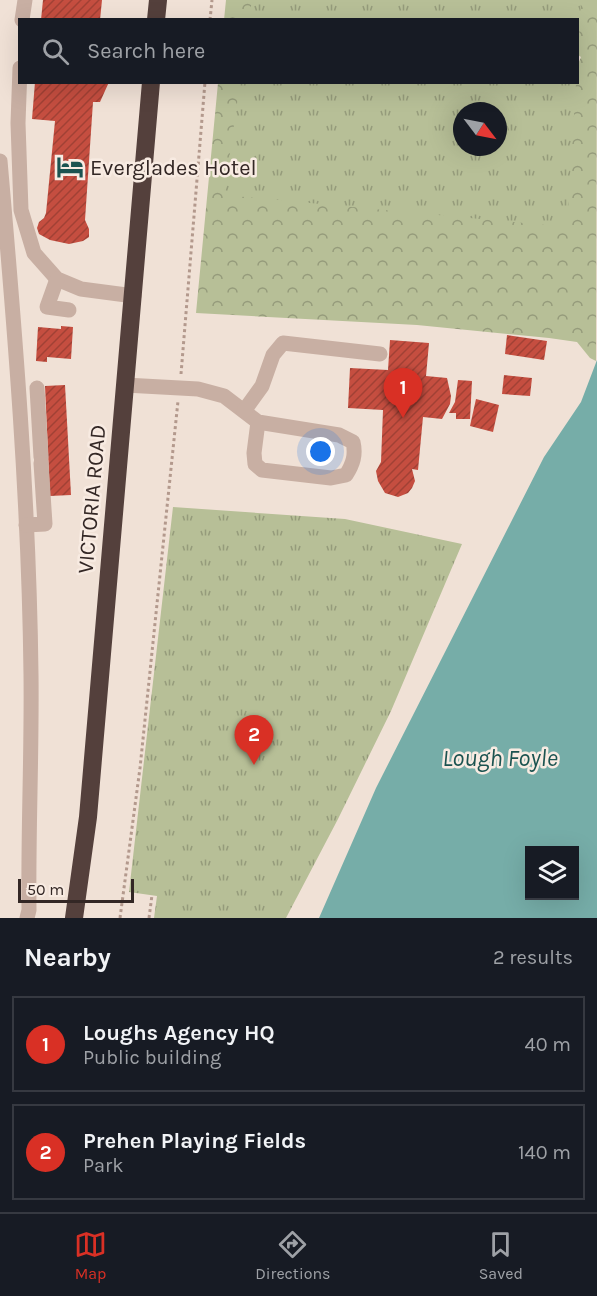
<!DOCTYPE html>
<html lang="en">
<head>
<meta charset="utf-8">
<style>
  :root { --surface:#171b24; --page:#242831; --text:#f1f3f6; --muted:#9ea1a6; --line:#363941; --accent:#d93025 }
  body { margin:0; font-family:Karla,sans-serif; background:var(--page); color:var(--text) }
  .controls { position:absolute; right:18px; bottom:18px; display:grid; overflow:hidden; border-radius:0px; box-shadow:0 6px 24px #0002 }
  .controls button { width:54px; height:54px; display:grid; place-items:center; padding:0; border:0; border-bottom:2px solid var(--line); background:var(--surface); color:var(--text); font:30px sans-serif }
  .compass { position:absolute; left:453px; top:102px; width:54px; height:54px; border-radius:50%; background:var(--surface); box-shadow:0 6px 24px #0002; rotate:122deg }
  .scale { position:absolute; left:18px; bottom:15px; width:116px; box-sizing:border-box; padding-left:6px; border:3px solid #332725; border-top:0; font-size:16px; line-height:21px; white-space:nowrap; color:#332725; -webkit-text-stroke:4px #f8ebe2; paint-order:stroke }
  .you { position:absolute; left:321px; top:452px; width:21px; height:21px; margin:-15px; border:4px solid #fff; border-radius:50%; background:#1a73e8; box-shadow:0 0 0 9px #1a73e833 }
  .badge { display:grid; place-items:center; width:39px; height:39px; border-radius:50%; background:var(--accent); color:#fff; font-size:20px; font-weight:700 }
  .pin { position:absolute; translate:-50% -50px; filter:drop-shadow(0 2px 3px #0008) }
  .pin::after { content:''; position:absolute; top:32px; width:21px; height:18px; background:inherit; clip-path:polygon(0 0,100% 0,50% 100%) }
  .list { margin:0; padding:0; list-style:none }
  h2 { display:flex; justify-content:space-between; align-items:center; height:78px; margin:0; padding:0 24px; font-size:26px }
  h2 small { font-size:20px; font-weight:400; color:var(--muted) }
  .list li { display:grid; grid-template-columns:39px 1fr auto; gap:18px; align-items:center; box-sizing:border-box; height:96px; margin:0 12px 12px; padding:0 12px; border:2px solid var(--line); border-radius:0px }
  .list b { display:block; font-size:22px; white-space:nowrap }
  .list p { margin:0; font-size:20px; white-space:nowrap; color:var(--muted) }
  .list em { font-size:20px; font-style:normal; color:var(--muted) }
  .icon { flex:none; width:33px; height:33px; fill:none; stroke:currentColor; stroke-width:2; stroke-linecap:round; stroke-linejoin:round }
  .map { position:relative; flex:none; width:597px; height:918px; overflow:hidden }
  .search { position:absolute; background:var(--surface); box-shadow:0 6px 24px #0002; left:18px; right:18px; top:18px; height:66px; display:flex; align-items:center; gap:15px; box-sizing:border-box; padding:0 21px; border-radius:0px; color:var(--muted); font-size:22px }
  .sheet { height:294px; background:var(--surface) }
  nav { display:flex; justify-content:space-around; align-items:center; box-sizing:border-box; height:84px; border-top:2px solid var(--line); background:var(--surface); font-size:16px; color:var(--muted) }
  nav a { display:grid; justify-items:center; gap:3px }
  nav .on { color:var(--accent) }
  .map>svg:first-child { display:block }
</style>
</head>
<body>
<div class="map">
<svg width="597" height="918" viewBox="0 0 597 918">
  <defs>
    <pattern id="forest-crowns" width="20" height="18" patternUnits="userSpaceOnUse" patternTransform="scale(1.5)"><rect width="20" height="18" fill="#b7bf97"/><path d="M2 6a3 3 0 1 1 6 0M12 15a3 3 0 1 1 6 0" fill="none" stroke="#959b7b"/></pattern>
    <pattern id="park-tufts" width="24" height="20" patternUnits="userSpaceOnUse" patternTransform="scale(1.5)"><rect width="24" height="20" fill="#b7bf97"/><path d="M3 7l-1-3M5 7V3M7 7l1-3M15 17l-1-3M17 17v-4M19 17l1-3" fill="none" stroke="#959b7b"/></pattern>
    <pattern id="building-hatch" width="6" height="6" patternUnits="userSpaceOnUse" patternTransform="scale(1.5)"><rect width="6" height="6" fill="#c54e40"/><path d="M-1 1l2-2M0 6l6-6M5 7l2-2" fill="none" stroke="#a14135"/></pattern>
  </defs>
  <rect width="100%" height="100%" fill="#f0e1d6"/>
  <g fill="url(#forest-crowns)">
    <path d="M226,0H255L260,19L224,20Z"/>
    <path d="M579,0H597L596,361L590,358L577,342L549,338L417,325L196,313L218,83H250L476,204L571,83L578,82V64L581,57L578,55Z"/>
  </g>
  <g fill="url(#park-tufts)" fill-rule="evenodd">
    <path d="M252,0H581L578,56V20L249,19Z"/>
    <path d="M240,83H576L567,227L224,195ZM462,111H498V147H462Z"/>
    <path d="M173,507L345,519L462,544L391,711L338,819L286,918H154L157,896L129,892Z"/>
  </g>
  <path fill="#76ada8" fill-rule="evenodd" d="M597,360V918H319L376,788L544,457L581,402ZM530,850H574V896H530Z"/>
  <g fill="url(#building-hatch)">
    <path d="M43,0H102L100,20H41Z"/>
    <path d="M35,82H109L100,102H93L85,220L89,229V237L83,241L69,244L50,240L39,234L37,228L39,222L44,218L46,213L55,121L32,119Z"/>
    <path d="M61,326L73,327L71,359L47,357V362L36,361L38,327L61,329Z"/>
    <path d="M507,335L547,341L544,360L505,354Z"/>
    <path d="M390,340L429,343L426,376L447,378L451,396L450,404L442,419L423,417L418,470L412,469L415,481L412,488L408,493L398,497L385,493L378,481L376,471L381,462L383,410L348,408L350,368L388,370Z"/>
    <path d="M504,375L532,378L530,396L502,394Z"/>
    <path d="M458,380L472,381L470,419H456V413H449L455,402Z"/>
    <path d="M65,385L71,495L50,496L45,386Z"/>
    <path d="M476,399L499,405L493,432L470,426Z"/>
  </g>
  <g fill="none" stroke-linecap="round" stroke-linejoin="round">
    <g stroke="#b3998d" stroke-width="3" stroke-dasharray="3 3" stroke-linecap="butt">
      <path d="M210,20L212,0"/>
      <path d="M181,374L205,82"/>
      <path d="M120,918L140,768L178,401"/>
      <path d="M149,918L152,895"/>
    </g>
    <g stroke="#c8afa3" stroke-width="15">
      <path d="M22,20L25,0"/>
      <path d="M20,68L18,123L21,210L34,253L57,279L81,289L134,296"/>
      <path d="M0,161C15,331 29,503 31,674C32,752 28,831 29,910L27,918"/>
      <path d="M57,279L47,307L69,310"/>
      <path d="M125,385L198,389L224,396L258,422L339,435L353,442C356,455 353,464 346,475L331,478L262,470L255,464L254,453L258,422"/>
      <path d="M37,388L41,457"/>
      <path d="M244,411L262,386L273,355L283,343L380,354"/>
      <path d="M26,525L45,524L41,463"/>
    </g>
    <g stroke="#54403c" stroke-width="18">
      <path d="M156,20L158,0"/>
      <path d="M74,918L88,817L151,82"/>
    </g>
  </g>
  <defs>
    <symbol id="hotel-bare" viewBox="-9 -9 18 18"><path d="M-6-4.5h1.5V1H6V5H4.5V3h-9V5H-6ZM-4 0a1.8 1.8 0 1 1 3.6 0ZM.5 0V-2.5h3Q6-2.5 6 0Z" fill="#1b5350" stroke="#f8ebe2" stroke-width="2.5" paint-order="stroke"/></symbol>
  </defs>
  <g fill-rule="evenodd">
    <use href="#hotel-bare" x="51" y="148" width="38" height="38"/>
  </g>
  <g text-anchor="middle" stroke-width="5" stroke-linejoin="round" paint-order="stroke">
    <g font-size="22" fill="#332725" stroke="#f8ebe2" text-anchor="start">
      <text x="90" y="175">Everglades Hotel</text>
    </g>
    <g font-size="22" fill="#332725" stroke="#f8ebe2">
      <text transform="translate(91 499) rotate(-85)" y="8">VICTORIA ROAD</text>
    </g>
    <g font-size="24" font-style="italic" fill="#1b5350" stroke="#f8ebe2">
      <text x="500" y="766">Lough Foyle</text>
    </g>
  </g>
</svg>
<div class="controls">
<button><svg class="icon" aria-label="layers" viewBox="0 0 24 24"><path d="M12 4l9 5-9 5-9-5zM3 14l9 5 9-5"/></svg></button>
</div>
<svg class="compass" viewBox="-18 -18 36 36"><path d="M0-13l5 13h-10z" fill="#e53935"/><path d="M0 13l5-13h-10z" fill="#9ea1a6"/></svg>
<div class="scale">50 m</div>
<div class="you"></div>
<div class="pin badge" style="left:403px;top:418px">1</div>
<div class="pin badge" style="left:254px;top:765px">2</div>
<div class="search"><svg class="icon" aria-label="search" viewBox="0 0 24 24"><circle cx="10" cy="10" r="6"/><path d="M15 15l6 6"/></svg>Search here</div>
</div>
<section class="sheet">
<h2>Nearby<small>2 results</small></h2>
<ul class="list">
<li><span class="badge">1</span><div><b>Loughs Agency HQ</b><p>Public building</p></div><em>40 m</em></li>
<li><span class="badge">2</span><div><b>Prehen Playing Fields</b><p>Park</p></div><em>140 m</em></li>
</ul>
</section>
<nav>
<a class="on"><svg class="icon" aria-label="map" viewBox="0 0 24 24"><path d="M3 6l6-2 6 2 6-2v14l-6 2-6-2-6 2zM9 4v14M15 6v14"/></svg>Map</a>
<a><svg class="icon" aria-label="directions" viewBox="0 0 24 24"><path d="M12 3l9 9-9 9-9-9zM9 14v-3h6M13 9l2 2-2 2"/></svg>Directions</a>
<a><svg class="icon" aria-label="saved" viewBox="0 0 24 24"><path d="M7 4h10v16l-5-4-5 4z"/></svg>Saved</a>
</nav>
</body>
</html>
